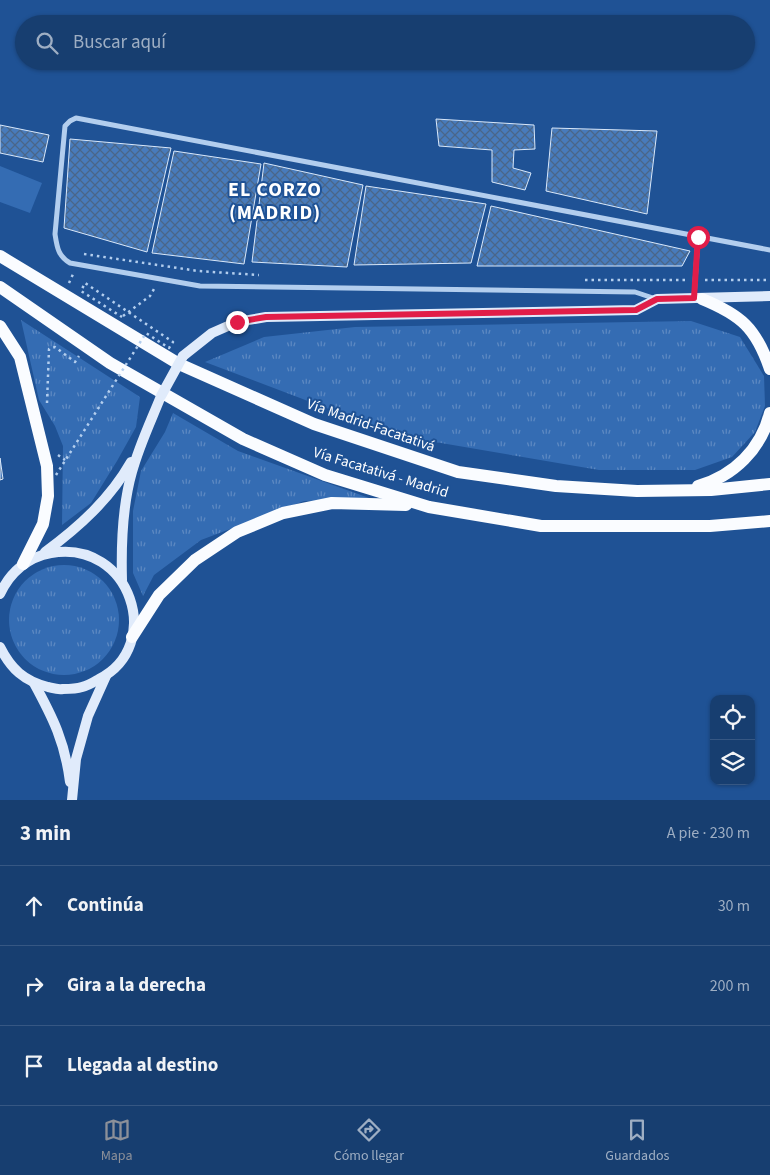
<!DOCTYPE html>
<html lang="es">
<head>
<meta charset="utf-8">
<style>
  :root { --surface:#173e70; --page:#244978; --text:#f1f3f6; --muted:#9eaec3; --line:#365783; --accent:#8c9099 }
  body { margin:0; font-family:"Source Sans 3",sans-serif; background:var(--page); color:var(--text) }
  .controls { position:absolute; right:15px; bottom:15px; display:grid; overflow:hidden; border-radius:10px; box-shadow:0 1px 4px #0004 }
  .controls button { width:45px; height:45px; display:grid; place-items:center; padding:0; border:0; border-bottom:1px solid var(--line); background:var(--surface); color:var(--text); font:25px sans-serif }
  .stop { position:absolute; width:15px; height:15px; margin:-11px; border:4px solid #e11d48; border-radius:50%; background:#fff }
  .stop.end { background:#e11d48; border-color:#fff; box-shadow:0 1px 5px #0008 }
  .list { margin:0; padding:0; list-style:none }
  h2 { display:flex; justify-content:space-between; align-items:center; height:65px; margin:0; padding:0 20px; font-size:21px }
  h2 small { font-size:16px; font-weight:400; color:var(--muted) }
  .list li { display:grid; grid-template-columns:32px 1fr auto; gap:15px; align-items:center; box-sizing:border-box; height:80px; padding:0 20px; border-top:1px solid var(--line) }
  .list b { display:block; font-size:19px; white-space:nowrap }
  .list em { font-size:16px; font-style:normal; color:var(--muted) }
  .icon { flex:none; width:28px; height:28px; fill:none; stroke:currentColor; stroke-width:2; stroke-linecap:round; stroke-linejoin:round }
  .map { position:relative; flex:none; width:770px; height:800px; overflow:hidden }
  .search { position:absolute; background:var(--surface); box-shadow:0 1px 4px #0004; left:15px; right:15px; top:15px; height:55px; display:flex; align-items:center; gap:12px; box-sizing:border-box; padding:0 18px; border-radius:28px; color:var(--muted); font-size:19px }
  .sheet { height:305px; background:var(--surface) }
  nav { display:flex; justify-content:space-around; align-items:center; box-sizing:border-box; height:70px; border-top:1px solid var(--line); background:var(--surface); font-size:14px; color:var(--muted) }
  nav a { display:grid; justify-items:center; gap:2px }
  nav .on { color:var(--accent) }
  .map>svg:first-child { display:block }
</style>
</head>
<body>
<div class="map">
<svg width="770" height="800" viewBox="0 0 770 800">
  <defs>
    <pattern id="grass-tufts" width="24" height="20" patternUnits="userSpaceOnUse" patternTransform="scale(1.25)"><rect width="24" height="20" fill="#346cb3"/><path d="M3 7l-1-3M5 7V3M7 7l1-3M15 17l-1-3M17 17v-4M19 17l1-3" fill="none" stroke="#5d89c2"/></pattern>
    <pattern id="building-cross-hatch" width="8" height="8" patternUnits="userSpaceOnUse" patternTransform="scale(1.25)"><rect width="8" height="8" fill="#487bbb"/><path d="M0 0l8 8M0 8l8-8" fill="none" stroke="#4a6689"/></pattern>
  </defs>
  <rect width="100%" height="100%" fill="#1f5295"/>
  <g fill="url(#grass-tufts)">
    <path d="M21,320L140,397L136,427L117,461L91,503L62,525L63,446L55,426L39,400Z"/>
    <path d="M691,321L740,337L764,376L765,406L755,432L732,457L695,470H599L400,436L205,362L264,337L355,327Z"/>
    <path d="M173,413L238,451L372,499L304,501L201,540L154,575L143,596L133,573V511L141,471L165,432Z"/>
    <circle cx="64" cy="620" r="55"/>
  </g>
  <path fill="#346cb3" d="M0,166L42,183L30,213L0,202Z"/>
  <g fill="url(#building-cross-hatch)" stroke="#d9e8fa">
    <path d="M436,119L534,125L535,149L514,150L513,168L531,173L525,190L492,182V150L439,146Z"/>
    <path d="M0,125L49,135L43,162L0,153Z"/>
    <path d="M552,128L657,131L647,214L546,191Z"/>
    <path d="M70,139L171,148L147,252L64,228Z"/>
    <path d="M174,151L261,164L244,264L152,253Z"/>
    <path d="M264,163L363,185L347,267L252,262Z"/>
    <path d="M366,186L486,204L471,263L354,265Z"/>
    <path d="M491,206L690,251L682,266H477Z"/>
    <path d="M0,458L3,479L0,480Z"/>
  </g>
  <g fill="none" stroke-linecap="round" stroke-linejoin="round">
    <g stroke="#b3ceee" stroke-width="2.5" stroke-dasharray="2.5 4" stroke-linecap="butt">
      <path d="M84,254L198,271L259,275"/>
      <path d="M585,280H687"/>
      <path d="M705,280H770"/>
      <path d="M69,283L74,272"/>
      <path d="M123,316L150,296L154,289"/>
      <path d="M47,403L49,349L55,347L75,362L79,356"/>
      <path d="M58,455L65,460"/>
    </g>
    <g stroke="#b3ceee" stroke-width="5">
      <path d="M694,298L698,237"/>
      <path d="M656,299L635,292L200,286L70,263C58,256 57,247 55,234L65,126L70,121L76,118L770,250"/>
    </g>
    <g stroke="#e0ebfb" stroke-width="10">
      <path d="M183,356L212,333L237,322L266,317L636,310L657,299L770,296"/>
      <path d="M45,552C79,527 110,499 131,462"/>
      <path d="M122,580C121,544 122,507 132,472C139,446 151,421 161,396"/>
      <path d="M0,594C10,572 28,557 51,553C131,539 165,646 99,679C94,682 88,686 82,687C76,689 69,689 63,689C57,690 53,688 48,687C24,681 11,669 0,647"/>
      <path d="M34,683C53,718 65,742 70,782"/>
      <path d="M72,800L76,759L88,716L106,676"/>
    </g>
    <g stroke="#fafcff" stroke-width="12">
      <path d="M0,256L179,364L314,424L458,472L556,486L637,491L711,490L770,484"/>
      <path d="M0,287L110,363L243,439L325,475L429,507L541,526H710L770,521"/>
      <path d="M702,299C741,315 756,328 770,369"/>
      <path d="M0,326L20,357L47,466L48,496L43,524L23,564"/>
      <path d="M698,486C734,476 761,449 770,413"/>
      <path d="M132,637L159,595L195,560L237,532L283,513L332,503L406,505"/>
    </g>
    <path stroke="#b3ceee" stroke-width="2.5" stroke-dasharray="2.5 4" stroke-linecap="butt" d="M56,475L146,333L169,348L173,342L85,283L81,291L122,317"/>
    <path stroke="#e0ebfb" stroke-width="10" d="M161,396L183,356"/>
  </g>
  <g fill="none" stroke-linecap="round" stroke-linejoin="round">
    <path stroke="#e11d48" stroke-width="6" d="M237,322L266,317L636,310L657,299L694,298L698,237"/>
  </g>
  <g text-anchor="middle" stroke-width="4" stroke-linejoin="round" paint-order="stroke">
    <g font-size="15" fill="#fff" stroke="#1f5295">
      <text transform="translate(371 425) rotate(19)" y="5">Vía Madrid-Facatativá</text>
      <text transform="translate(381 472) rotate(17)" y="5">Vía Facatativá - Madrid</text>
    </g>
    <g font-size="20" font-weight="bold" letter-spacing="1" fill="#fff" stroke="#1f5295">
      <text x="275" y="196">EL CORZO<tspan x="275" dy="23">(MADRID)</tspan></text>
    </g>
  </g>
</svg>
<div class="controls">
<button><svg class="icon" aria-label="locate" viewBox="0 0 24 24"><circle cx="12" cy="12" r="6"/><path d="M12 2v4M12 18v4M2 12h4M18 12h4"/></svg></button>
<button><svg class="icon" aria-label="layers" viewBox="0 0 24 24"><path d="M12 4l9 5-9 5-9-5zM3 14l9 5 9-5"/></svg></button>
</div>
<div class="stop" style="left:698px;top:237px"></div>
<div class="stop end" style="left:237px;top:322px"></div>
<div class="search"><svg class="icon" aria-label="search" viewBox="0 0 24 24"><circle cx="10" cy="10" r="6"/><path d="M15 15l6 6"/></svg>Buscar aquí</div>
</div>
<section class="sheet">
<h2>3 min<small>A pie · 230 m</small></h2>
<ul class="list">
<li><svg class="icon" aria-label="ahead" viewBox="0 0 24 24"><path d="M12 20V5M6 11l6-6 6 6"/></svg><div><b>Continúa</b></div><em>30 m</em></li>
<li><svg class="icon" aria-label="right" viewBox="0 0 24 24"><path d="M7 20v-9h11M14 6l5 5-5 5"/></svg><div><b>Gira a la derecha</b></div><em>200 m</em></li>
<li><svg class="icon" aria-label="arrive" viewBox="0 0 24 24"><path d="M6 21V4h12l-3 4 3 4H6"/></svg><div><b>Llegada al destino</b></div></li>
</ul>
</section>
<nav>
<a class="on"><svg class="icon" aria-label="map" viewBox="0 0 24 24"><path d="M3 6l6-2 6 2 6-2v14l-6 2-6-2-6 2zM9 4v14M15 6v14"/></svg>Mapa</a>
<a><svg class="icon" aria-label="directions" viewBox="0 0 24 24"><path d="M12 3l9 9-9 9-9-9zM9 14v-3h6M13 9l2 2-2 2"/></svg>Cómo llegar</a>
<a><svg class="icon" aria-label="saved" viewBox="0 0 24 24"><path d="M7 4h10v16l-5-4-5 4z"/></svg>Guardados</a>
</nav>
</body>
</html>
